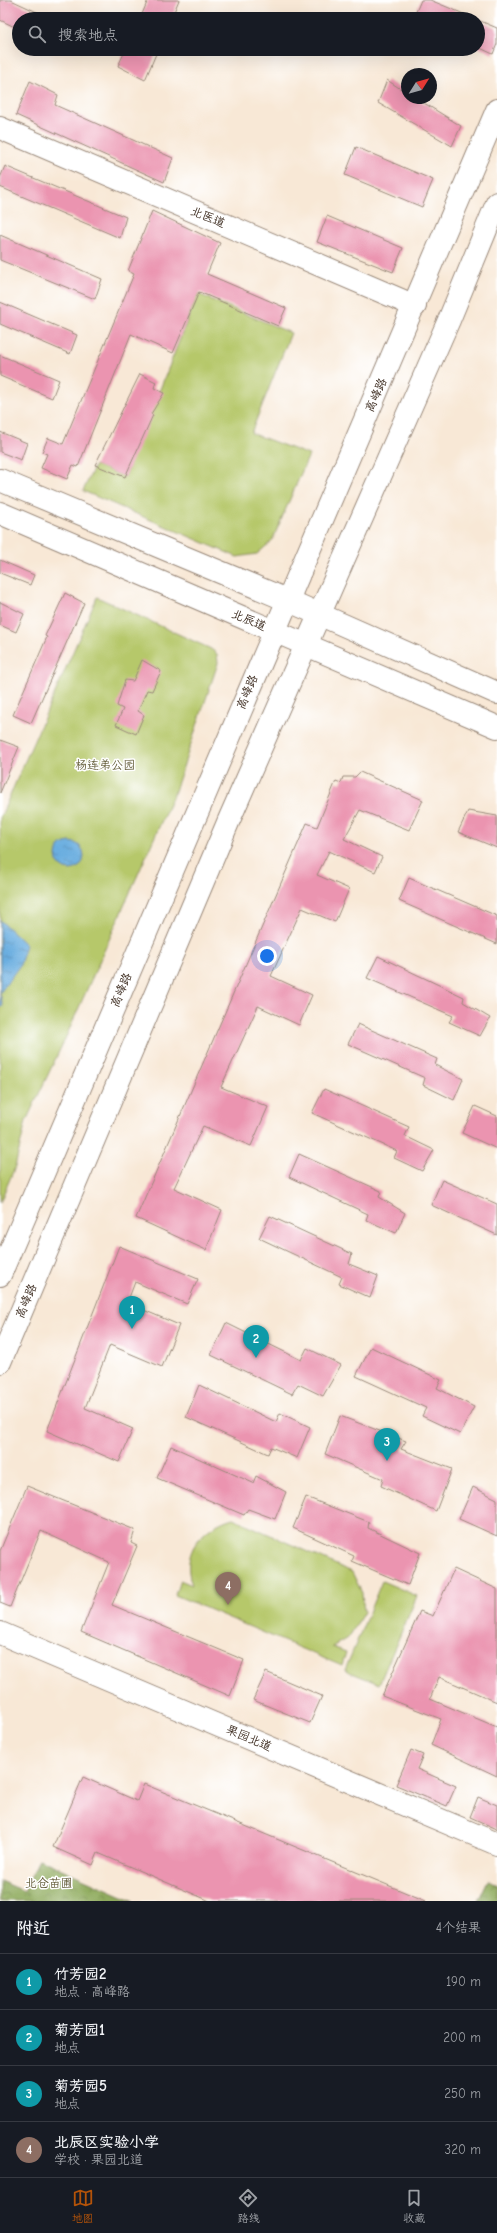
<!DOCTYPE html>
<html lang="zh">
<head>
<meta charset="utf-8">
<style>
  :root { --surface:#171b24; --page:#20242c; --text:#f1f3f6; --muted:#9ea1a6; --line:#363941; --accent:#b45309 }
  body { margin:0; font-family:"Comic Neue","LXGW WenKai TC",sans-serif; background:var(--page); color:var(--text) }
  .compass { position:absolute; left:401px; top:68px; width:36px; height:36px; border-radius:50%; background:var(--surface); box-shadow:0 4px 16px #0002; rotate:53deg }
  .you { position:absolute; left:267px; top:956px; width:14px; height:14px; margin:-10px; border:3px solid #fff; border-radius:50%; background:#1a73e8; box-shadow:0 0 0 6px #1a73e833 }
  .badge { display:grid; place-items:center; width:26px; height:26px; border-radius:50%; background:var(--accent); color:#fff; font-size:13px; font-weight:700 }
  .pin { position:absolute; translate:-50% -33px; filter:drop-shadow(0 1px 2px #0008) }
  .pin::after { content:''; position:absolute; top:21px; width:14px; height:12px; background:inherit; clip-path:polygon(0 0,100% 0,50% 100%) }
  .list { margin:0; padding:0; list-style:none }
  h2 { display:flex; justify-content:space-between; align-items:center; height:52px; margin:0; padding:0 16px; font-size:17px }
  h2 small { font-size:13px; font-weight:400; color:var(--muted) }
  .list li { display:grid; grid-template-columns:26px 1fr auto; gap:12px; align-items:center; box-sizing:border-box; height:56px; padding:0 16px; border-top:1px solid var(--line) }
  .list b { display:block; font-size:15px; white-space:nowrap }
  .list p { margin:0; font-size:13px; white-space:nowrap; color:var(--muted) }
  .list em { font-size:13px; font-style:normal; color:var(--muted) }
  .icon { flex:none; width:22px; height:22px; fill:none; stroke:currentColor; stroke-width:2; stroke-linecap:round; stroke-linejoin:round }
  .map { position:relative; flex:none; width:497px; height:1901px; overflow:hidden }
  .search { position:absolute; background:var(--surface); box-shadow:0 4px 16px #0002; left:12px; right:12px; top:12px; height:44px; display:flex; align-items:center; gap:10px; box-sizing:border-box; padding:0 14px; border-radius:22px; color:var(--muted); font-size:15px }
  .sheet { height:276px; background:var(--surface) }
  nav { display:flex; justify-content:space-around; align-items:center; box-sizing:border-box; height:56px; border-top:1px solid var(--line); background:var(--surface); font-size:11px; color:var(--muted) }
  nav a { display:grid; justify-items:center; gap:2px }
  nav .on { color:var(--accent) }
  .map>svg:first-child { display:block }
</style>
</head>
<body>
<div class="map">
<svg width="497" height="1901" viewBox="0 0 497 1901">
  <defs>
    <pattern id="forest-crowns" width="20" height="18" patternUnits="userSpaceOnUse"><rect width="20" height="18" fill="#90ac5f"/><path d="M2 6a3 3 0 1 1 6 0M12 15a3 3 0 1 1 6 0" fill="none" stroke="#778c4e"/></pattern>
    <pattern id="water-ripples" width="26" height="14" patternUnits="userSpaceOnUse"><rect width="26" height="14" fill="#6baee0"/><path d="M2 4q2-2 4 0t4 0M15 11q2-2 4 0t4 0" fill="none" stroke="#598eb5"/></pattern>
  </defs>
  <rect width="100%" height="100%" fill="#fff"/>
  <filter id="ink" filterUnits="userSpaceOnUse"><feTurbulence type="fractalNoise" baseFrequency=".025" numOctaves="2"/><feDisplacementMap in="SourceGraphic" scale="8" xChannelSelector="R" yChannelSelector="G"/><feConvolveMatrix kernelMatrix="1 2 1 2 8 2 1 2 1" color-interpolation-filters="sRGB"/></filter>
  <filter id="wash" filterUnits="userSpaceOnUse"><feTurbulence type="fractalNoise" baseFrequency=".012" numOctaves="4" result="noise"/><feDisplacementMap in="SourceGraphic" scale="16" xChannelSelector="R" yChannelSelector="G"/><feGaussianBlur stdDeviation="0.9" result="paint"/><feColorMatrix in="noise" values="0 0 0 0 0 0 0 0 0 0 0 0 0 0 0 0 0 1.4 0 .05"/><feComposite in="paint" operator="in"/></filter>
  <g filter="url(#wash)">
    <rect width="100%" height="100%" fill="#f8e8d6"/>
    <g fill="#b6c86b" stroke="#787944">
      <path d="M198,294L291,333L251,433L309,455L272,541L257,554L237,557L83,491L95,465L125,477Z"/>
      <path d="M97,597L211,649L217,654L218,663L175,791L65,1039L26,1121L15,1167L0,1202V818Z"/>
      <path d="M233,1518L352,1572L362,1593L364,1612L349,1637L332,1647L346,1652L342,1666L175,1595L180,1580L192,1585C180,1552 202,1527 233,1518Z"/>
      <path d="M382,1581L417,1596L379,1684L345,1670Z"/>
    </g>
    <g fill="url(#forest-crowns)" stroke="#666b3e">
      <path d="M39,1859L134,1901H0V1881L24,1891Z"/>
      <path d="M488,1880L497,1884V1901H478Z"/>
    </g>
    <g fill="url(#water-ripples)" stroke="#536c7f">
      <circle cx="70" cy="856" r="14"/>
      <path d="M0,920L26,945L20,965L0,993L3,1006L0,1008Z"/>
    </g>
    <g id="blocks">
      <g fill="#eb94b0">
        <path d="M0,0H11L52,19H19V29L0,20Z"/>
        <path d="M148,0H179L171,19H140Z"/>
        <path d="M421,0H430L476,19H413Z"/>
        <path d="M478,20L497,28V44L493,54L478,47Z"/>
        <path d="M126,49H158L145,80L118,66Z"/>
        <path d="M387,80L407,93V98H416L461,126L452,146L378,103Z"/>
        <path d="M30,81L58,95L55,105L173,158L164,182L16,115Z"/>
        <path d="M356,147L433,180L422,207L345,175Z"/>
        <path d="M5,166L126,217L120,238L0,187V178Z"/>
        <path d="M152,211L220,243L207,274L286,308L278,326L199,292L173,353L131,334L78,467L73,465L67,479L41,468L47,454L42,452L48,438L63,444L134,274L128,271Z"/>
        <path d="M327,216L403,248L393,272L317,242Z"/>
        <path d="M0,235L102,279L95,299L0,260Z"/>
        <path d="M0,302L77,335L70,354L0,324Z"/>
        <path d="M0,355L59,380L52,398L0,376Z"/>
        <path d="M140,374L156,382L154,388L164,393L151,414L153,415L125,477L95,465Z"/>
        <path d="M0,432L27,443L21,460L0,452Z"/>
        <path d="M0,560L34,575L30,585L0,573Z"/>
        <path d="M65,593L84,603L31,723L13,715L47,637L45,636Z"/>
        <path d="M0,602L24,614L16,632L0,625Z"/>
        <path d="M142,660L161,671L152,691L147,690L138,711L144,715L136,734L116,725L123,709L117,706L125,680L133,681Z"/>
        <path d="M0,740L19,747L0,793Z"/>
        <path d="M360,772L423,800L409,830L360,810L344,839L382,857L375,872L329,851L317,875L349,889L335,922L302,908L271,976L312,995L299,1025L258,1006L221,1087L268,1107L251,1146L203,1126L174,1188L222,1210L206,1250L136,1218L307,823L317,827L336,781L341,783L343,777H355Z"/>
        <path d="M468,811L497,816V848L458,832Z"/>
        <path d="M409,878L497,916V944L399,901Z"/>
        <path d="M378,956L464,997L463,1002L490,1018L480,1036L449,1022L453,1016L367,978Z"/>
        <path d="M358,1024L437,1059L435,1065L463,1079L454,1100L423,1085L425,1078L348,1044Z"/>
        <path d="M324,1089L409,1127L405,1136L434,1150L422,1171L394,1158L397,1151L312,1113Z"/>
        <path d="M475,1106L497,1116V1149L462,1133Z"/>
        <path d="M299,1154L381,1191L379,1197L405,1213L396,1233L366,1220L368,1214L289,1177Z"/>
        <path d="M442,1180L497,1204V1235L431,1205Z"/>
        <path d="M270,1216L352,1254L349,1264L378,1276L370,1298L339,1284L342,1277L259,1238Z"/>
        <path d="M119,1246L198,1279L187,1304L135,1282L127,1303L179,1325L162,1367L110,1345L85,1408L133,1429L119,1462L47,1431Z"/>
        <path d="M226,1323L301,1360L307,1348L341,1365L323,1396L298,1384L292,1394L211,1355Z"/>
        <path d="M371,1347L441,1380L437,1388L474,1407L460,1434L422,1416L426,1408L356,1376Z"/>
        <path d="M199,1385L276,1422L280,1413L310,1427L297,1458L271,1447L268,1454L186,1417Z"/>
        <path d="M340,1416L406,1441L401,1449L452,1469L436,1511L381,1486L383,1479L325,1454Z"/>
        <path d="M171,1446L253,1483L256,1476L286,1492L275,1519L248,1509L244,1515L157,1478Z"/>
        <path d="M27,1486L135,1530L131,1543L137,1546L112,1605L244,1660L230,1696L81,1632L109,1562L41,1531L10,1607L0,1603V1551Z"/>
        <path d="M473,1487L497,1499V1536L459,1519Z"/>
        <path d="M306,1497L369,1522L368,1528L420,1553L408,1585L352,1561L354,1556L293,1528Z"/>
        <path d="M454,1569L497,1589V1702L439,1677L430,1699L497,1727V1776L431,1745L441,1719L382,1696L420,1611L433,1616Z"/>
        <path d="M266,1672L322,1696L310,1723L253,1700Z"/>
        <path d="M411,1750L423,1755L417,1769L456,1786L447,1806L396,1785Z"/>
        <path d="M83,1777L137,1801L144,1784L426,1901H210L98,1853L93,1865L53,1847Z"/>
        <path d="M478,1797L497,1805V1829L470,1817Z"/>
      </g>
    </g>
  </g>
  <g filter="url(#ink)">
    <use href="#blocks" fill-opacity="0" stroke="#9a897a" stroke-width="1"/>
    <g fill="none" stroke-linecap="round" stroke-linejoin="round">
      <defs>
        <g id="secondary">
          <path d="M0,128L415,306"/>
          <path d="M0,1275L497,110"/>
          <path d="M0,1362L229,820L449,320L497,203"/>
          <path d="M0,1633L497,1844"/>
        </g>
        <g id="primary">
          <path d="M0,480L287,600L497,693"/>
          <path d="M0,513L497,727"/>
        </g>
      </defs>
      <use href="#secondary" stroke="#9a897a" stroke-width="24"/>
      <use href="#primary" stroke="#9a897a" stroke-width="24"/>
      <use href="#secondary" stroke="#fff" stroke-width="22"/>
      <use href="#primary" stroke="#fff" stroke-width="22"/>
    </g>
  </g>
  <g text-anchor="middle" stroke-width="3" stroke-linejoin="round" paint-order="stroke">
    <g font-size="12" fill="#3b2a1e" stroke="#fff">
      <text transform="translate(208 217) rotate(22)" y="4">北医道</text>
      <text transform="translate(376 395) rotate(-66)" y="4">高峰路</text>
      <text transform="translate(249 620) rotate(23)" y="4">北辰道</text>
      <text transform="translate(247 692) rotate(-67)" y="4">高峰路</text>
      <text transform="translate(121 990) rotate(-67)" y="4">高峰路</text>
      <text transform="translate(26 1301) rotate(-67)" y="4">高峰路</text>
      <text transform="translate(249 1738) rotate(23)" y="4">果园北道</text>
    </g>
    <g font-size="12" fill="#605935" stroke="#fff">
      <text x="105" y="769">杨连弟公园</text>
      <text x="49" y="1887">北仓苗圃</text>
    </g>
  </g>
</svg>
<svg class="compass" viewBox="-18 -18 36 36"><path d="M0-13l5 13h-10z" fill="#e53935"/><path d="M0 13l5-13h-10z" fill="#9ea1a6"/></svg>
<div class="you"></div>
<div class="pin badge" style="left:132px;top:1329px;background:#0f9aa8">1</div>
<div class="pin badge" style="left:256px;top:1358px;background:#0f9aa8">2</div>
<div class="pin badge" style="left:387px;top:1461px;background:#0f9aa8">3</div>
<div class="pin badge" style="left:228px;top:1605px;background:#8d6e63">4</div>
<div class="search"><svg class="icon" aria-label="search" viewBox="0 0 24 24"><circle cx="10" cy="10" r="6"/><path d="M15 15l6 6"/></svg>搜索地点</div>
</div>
<section class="sheet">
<h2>附近<small>4个结果</small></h2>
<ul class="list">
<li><span class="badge" style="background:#0f9aa8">1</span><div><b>竹芳园2</b><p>地点 · 高峰路</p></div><em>190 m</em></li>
<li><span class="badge" style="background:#0f9aa8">2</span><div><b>菊芳园1</b><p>地点</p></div><em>200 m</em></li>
<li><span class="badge" style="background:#0f9aa8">3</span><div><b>菊芳园5</b><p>地点</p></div><em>250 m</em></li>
<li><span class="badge" style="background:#8d6e63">4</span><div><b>北辰区实验小学</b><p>学校 · 果园北道</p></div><em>320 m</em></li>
</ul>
</section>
<nav>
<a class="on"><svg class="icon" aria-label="map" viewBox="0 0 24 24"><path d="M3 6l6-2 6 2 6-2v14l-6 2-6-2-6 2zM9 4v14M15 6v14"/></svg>地图</a>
<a><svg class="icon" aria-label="directions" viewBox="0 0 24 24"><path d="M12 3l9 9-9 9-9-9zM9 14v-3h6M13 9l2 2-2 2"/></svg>路线</a>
<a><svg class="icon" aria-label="saved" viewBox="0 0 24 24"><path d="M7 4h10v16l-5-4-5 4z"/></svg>收藏</a>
</nav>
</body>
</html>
